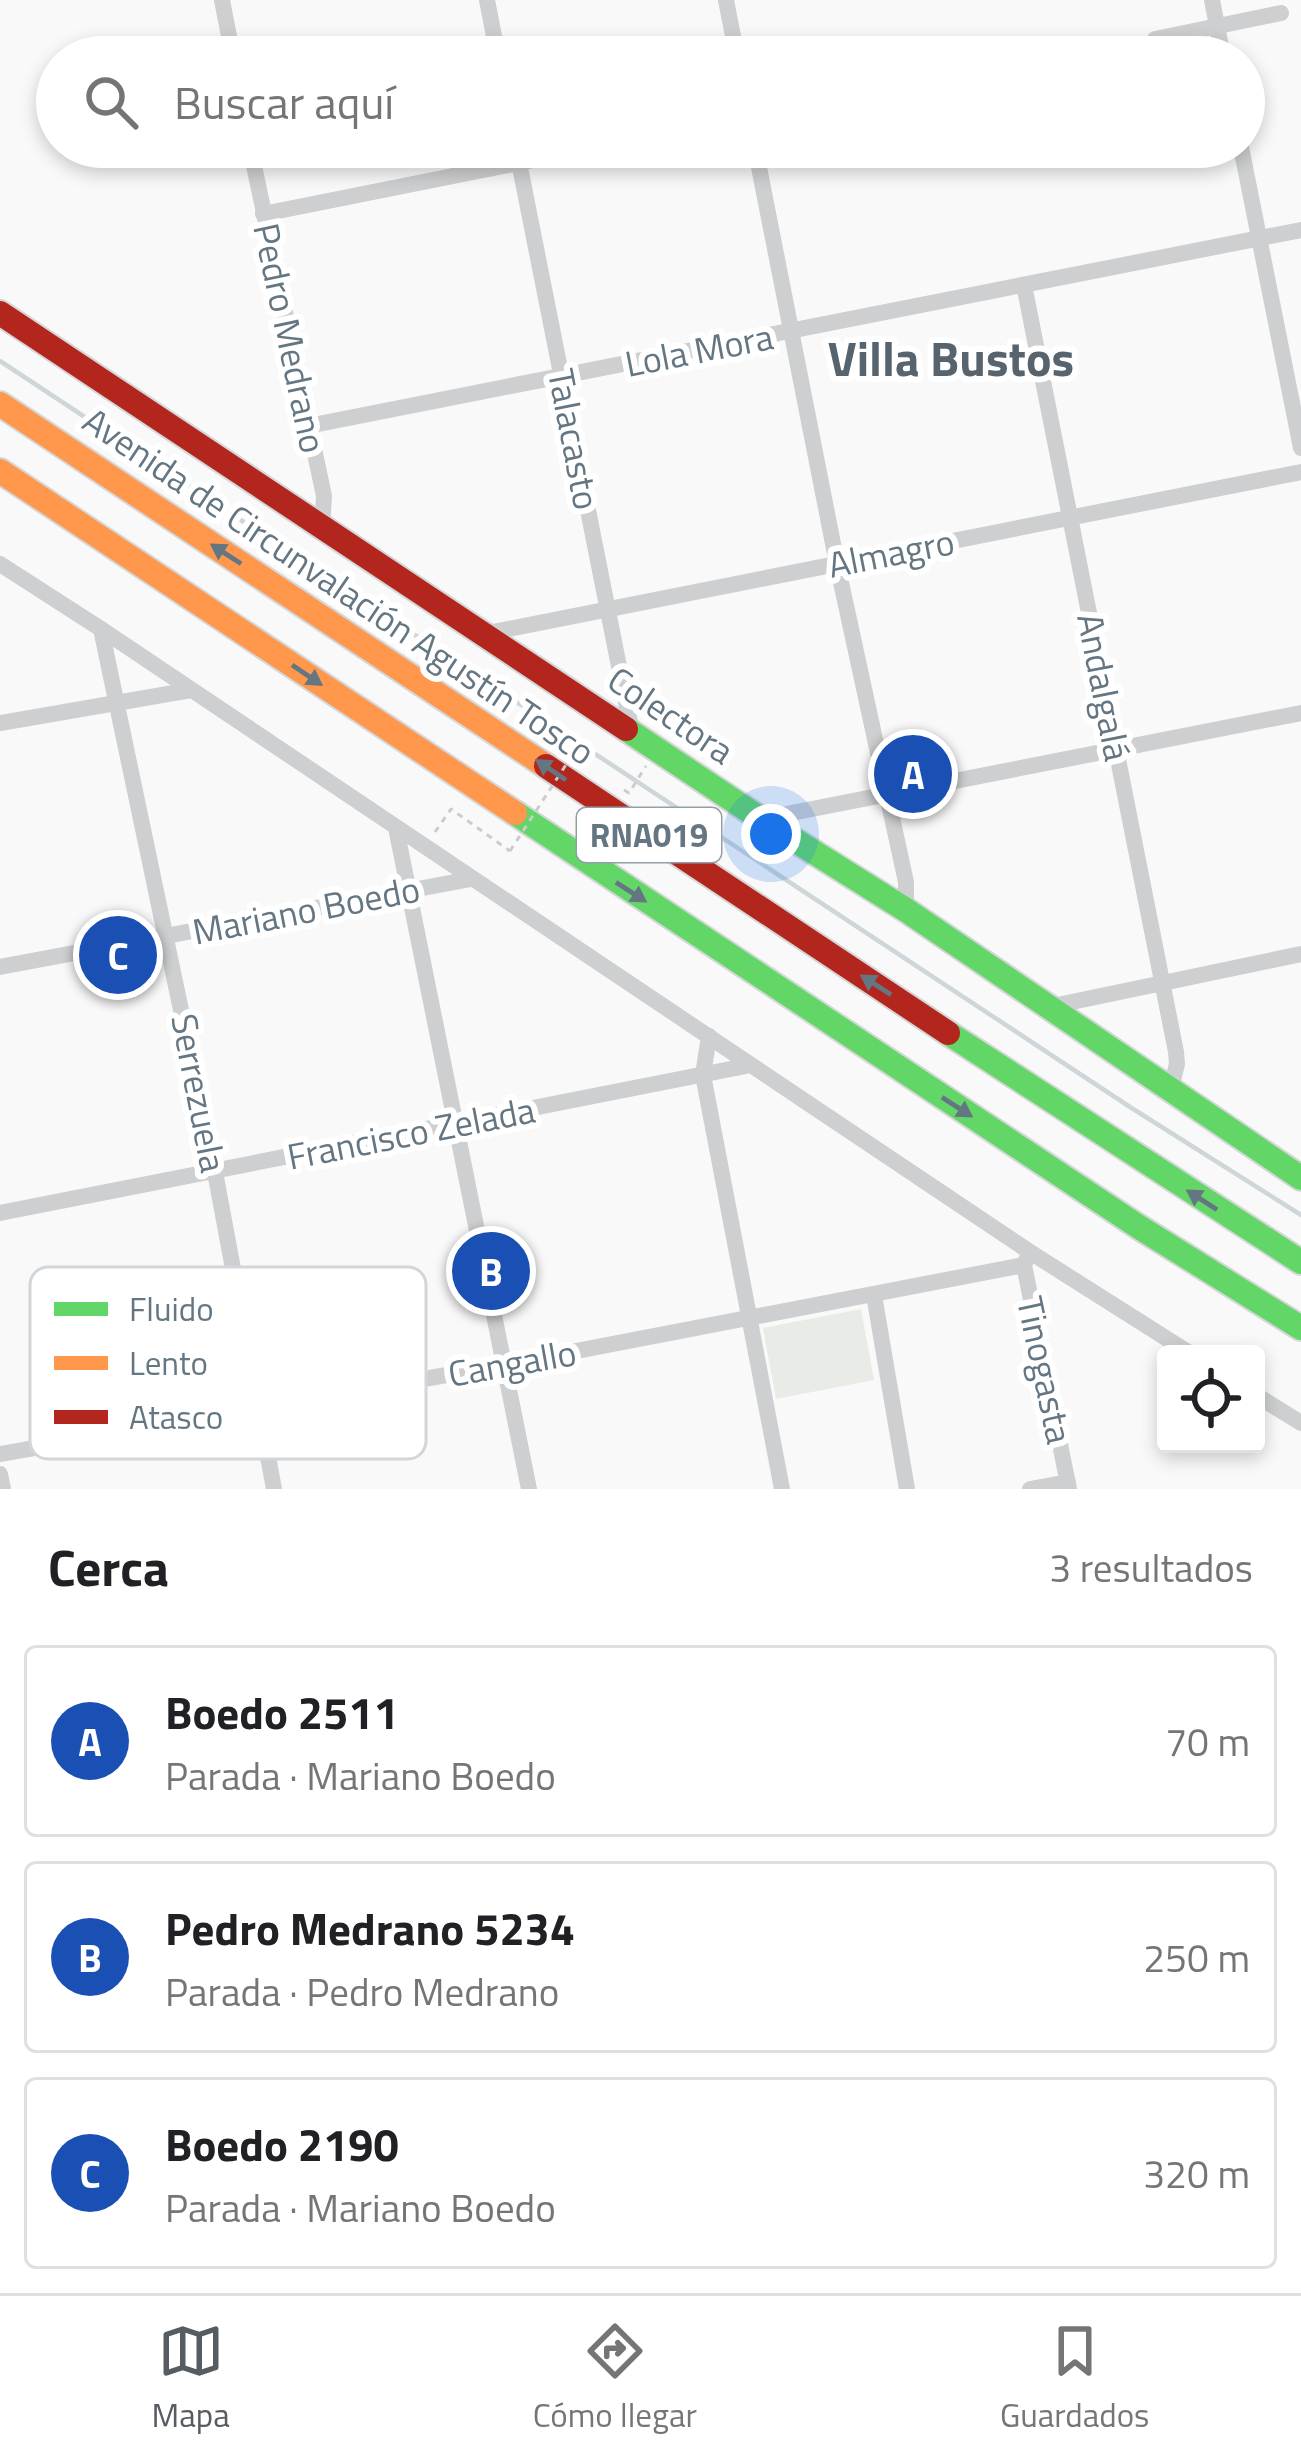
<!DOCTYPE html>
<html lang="es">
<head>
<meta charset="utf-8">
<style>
  :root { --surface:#fff; --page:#f2f2f2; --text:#202124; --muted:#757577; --line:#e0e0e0; --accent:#565c61 }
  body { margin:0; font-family:"Titillium Web",sans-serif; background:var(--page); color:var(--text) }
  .controls { position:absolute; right:36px; bottom:36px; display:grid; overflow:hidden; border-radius:12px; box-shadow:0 6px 18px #0003 }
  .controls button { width:108px; height:108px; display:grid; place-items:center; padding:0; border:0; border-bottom:3px solid var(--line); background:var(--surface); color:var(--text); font:60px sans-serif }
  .you { position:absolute; left:771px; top:834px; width:42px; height:42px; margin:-30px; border:9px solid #fff; border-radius:50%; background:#1a73e8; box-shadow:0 0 0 18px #1a73e833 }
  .badge { display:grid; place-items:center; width:78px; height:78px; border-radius:50%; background:var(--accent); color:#fff; font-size:39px; font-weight:700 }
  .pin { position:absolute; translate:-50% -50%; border:6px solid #fff; box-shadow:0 3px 12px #0006 }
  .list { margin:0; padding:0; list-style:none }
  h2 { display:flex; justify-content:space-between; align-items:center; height:156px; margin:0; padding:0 48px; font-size:51px }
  h2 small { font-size:39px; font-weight:400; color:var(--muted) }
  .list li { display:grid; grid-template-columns:78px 1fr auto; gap:36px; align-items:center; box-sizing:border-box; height:192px; margin:0 24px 24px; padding:0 24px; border:3px solid var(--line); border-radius:12px }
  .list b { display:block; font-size:45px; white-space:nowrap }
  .list p { margin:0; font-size:39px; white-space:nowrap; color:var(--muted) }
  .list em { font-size:39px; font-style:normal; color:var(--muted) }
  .icon { flex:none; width:66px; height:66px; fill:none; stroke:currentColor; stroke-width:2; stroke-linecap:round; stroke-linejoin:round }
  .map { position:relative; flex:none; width:1301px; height:1489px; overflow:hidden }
  .search { position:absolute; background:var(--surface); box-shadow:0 6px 18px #0003; left:36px; right:36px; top:36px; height:132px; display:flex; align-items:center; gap:30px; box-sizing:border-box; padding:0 42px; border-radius:66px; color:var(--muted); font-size:45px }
  .sheet { height:804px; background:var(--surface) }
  nav { display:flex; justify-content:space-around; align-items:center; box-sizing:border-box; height:168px; border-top:3px solid var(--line); background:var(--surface); font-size:33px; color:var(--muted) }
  nav a { display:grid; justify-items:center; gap:6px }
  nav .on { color:var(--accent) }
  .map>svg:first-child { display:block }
</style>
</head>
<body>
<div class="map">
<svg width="1301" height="1489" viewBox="0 0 1301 1489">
  <rect width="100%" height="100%" fill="#f9f9f9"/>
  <path fill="#e8ebe6" d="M861,1309L874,1380L776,1399L763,1328Z"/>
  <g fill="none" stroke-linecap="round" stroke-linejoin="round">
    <path stroke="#ced6d9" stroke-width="4.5" d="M0,361L1130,1107L1301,1215"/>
    <defs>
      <g id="fast">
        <path d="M626,729L761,819L906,910L1301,1178"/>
        <path d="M515,813L1139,1227L1301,1328"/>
        <path d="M948,1033L1301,1262"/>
      </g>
      <g id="slow">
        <path d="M0,404L546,766"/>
        <path d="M0,471L515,813"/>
      </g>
      <g id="jam">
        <path d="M0,313L626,729"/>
        <path d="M546,766L948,1033"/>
      </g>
    </defs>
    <use href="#fast" stroke="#d5d6d7" stroke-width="28"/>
    <use href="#slow" stroke="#d5d6d7" stroke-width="28"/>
    <use href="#jam" stroke="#d5d6d7" stroke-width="28"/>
    <g stroke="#cbcccd" stroke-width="3" stroke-dasharray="6 6" stroke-linecap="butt">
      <path d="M624,790L629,793L646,766"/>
      <path d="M435,832L451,809L510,851"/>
    </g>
    <g stroke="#cecfd0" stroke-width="16">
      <path d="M222,0L233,57"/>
      <path d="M487,0L498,57"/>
      <path d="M726,0L737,57"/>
      <path d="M1212,0L1223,57"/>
      <path d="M1155,39L1281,13"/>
      <path d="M250,147L324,496L322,529"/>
      <path d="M516,147L632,732"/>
      <path d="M755,147L837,564L906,882V910"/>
      <path d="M1241,147L1301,448"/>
      <path d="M263,214L598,147"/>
      <path d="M1024,285L1176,1052L1177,1064L1171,1088"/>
      <path d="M308,426L1301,230"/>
      <path d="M0,564L101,629L1030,1252L1191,1354"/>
      <path d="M101,629L215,1172L274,1489"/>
      <path d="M483,634L1301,472"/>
      <path d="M0,723L191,690"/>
      <path d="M761,819L1301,713"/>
      <path d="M396,828L529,1489"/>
      <path d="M0,967L471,879"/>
      <path d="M1048,1007L1301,954"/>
      <path d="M709,1036L703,1075L782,1489"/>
      <path d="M0,1213L751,1065"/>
      <path d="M1028,1256L1024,1265L1069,1489"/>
      <path d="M874,1295L907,1489"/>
      <path d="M1256,1395L1301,1423"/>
      <path d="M0,1454L503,1365L1024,1265"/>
      <path d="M0,1474L3,1489"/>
      <path d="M1030,1489L1068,1482"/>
    </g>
    <use href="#fast" stroke="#63d668" stroke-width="24"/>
    <use href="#slow" stroke="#ff974d" stroke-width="24"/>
    <use href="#jam" stroke="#b3261e" stroke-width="24"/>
    <path stroke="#cbcccd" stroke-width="3" stroke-dasharray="6 6" stroke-linecap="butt" d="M510,851L571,757"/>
  </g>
  <defs><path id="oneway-solid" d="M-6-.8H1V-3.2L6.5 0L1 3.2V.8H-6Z" transform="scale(3)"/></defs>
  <g fill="#657683">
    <use href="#oneway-solid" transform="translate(226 554) rotate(-147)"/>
    <use href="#oneway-solid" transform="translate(307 675) rotate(34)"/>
    <use href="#oneway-solid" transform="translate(551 770) rotate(-146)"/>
    <use href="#oneway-solid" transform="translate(631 892) rotate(33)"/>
    <use href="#oneway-solid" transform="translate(876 985) rotate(-147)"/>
    <use href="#oneway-solid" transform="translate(957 1107) rotate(33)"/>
    <use href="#oneway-solid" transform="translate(1202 1200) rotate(-147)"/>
  </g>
  <g text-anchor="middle" stroke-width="12" stroke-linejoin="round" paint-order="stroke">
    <rect fill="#fff" stroke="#939fa8" stroke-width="3" x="577" y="808" width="144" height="54" rx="9"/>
    <g font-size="33" font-weight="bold" fill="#657683">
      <text x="649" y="847">RNA019</text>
    </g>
    <g font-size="36" fill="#657683" stroke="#fff">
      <text transform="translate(290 338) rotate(78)" y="13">Pedro Medrano</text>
      <text transform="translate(699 350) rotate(-11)" y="13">Lola Mora</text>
      <text transform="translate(574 439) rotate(79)" y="13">Talacasto</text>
      <text transform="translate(891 553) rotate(-11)" y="13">Almagro</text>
      <text transform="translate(339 586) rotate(34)" y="13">Avenida de Circunvalación Agustín Tosco</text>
      <text transform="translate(1104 687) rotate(79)" y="13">Andalgalá</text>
      <text transform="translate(671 715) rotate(34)" y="13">Colectora</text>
      <text transform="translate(306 910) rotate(-11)" y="13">Mariano Boedo</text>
      <text transform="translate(199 1093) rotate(79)" y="13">Serrezuela</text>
      <text transform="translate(411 1133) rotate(-11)" y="13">Francisco Zelada</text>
      <text transform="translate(512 1363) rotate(-10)" y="13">Cangallo</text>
      <text transform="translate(1045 1370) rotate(78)" y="13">Tinogasta</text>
    </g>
    <g font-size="48" font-weight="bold" fill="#57646e" stroke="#fff">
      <text x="951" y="376">Villa Bustos</text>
    </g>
  </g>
  <rect x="30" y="1267" width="396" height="192" rx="18" fill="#fff" stroke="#d1d6da" stroke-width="3"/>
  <rect x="54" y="1302" width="54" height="14" fill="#63d668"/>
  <rect x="54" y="1356" width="54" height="14" fill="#ff974d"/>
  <rect x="54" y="1410" width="54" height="14" fill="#b3261e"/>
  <g font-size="33" fill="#657683">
    <text x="129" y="1321">Fluido</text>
    <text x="129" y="1375">Lento</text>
    <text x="129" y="1429">Atasco</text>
  </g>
</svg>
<div class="controls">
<button><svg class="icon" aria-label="locate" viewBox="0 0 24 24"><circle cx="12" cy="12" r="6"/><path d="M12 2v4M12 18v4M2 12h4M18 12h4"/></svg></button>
</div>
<div class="you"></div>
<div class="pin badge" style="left:913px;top:774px;background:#1a4fb4">A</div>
<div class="pin badge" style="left:491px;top:1271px;background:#1a4fb4">B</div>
<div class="pin badge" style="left:118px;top:955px;background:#1a4fb4">C</div>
<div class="search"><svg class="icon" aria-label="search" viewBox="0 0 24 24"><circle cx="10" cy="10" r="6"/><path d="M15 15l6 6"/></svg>Buscar aquí</div>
</div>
<section class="sheet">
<h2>Cerca<small>3 resultados</small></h2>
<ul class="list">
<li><span class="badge" style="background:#1a4fb4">A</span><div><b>Boedo 2511</b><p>Parada · Mariano Boedo</p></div><em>70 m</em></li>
<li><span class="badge" style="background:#1a4fb4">B</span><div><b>Pedro Medrano 5234</b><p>Parada · Pedro Medrano</p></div><em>250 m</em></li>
<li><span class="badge" style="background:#1a4fb4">C</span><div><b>Boedo 2190</b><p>Parada · Mariano Boedo</p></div><em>320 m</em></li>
</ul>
</section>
<nav>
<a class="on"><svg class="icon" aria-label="map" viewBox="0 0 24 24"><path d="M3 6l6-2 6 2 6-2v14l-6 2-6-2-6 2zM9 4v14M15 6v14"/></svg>Mapa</a>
<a><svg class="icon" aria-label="directions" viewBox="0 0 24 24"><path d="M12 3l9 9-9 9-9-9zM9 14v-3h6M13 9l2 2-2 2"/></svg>Cómo llegar</a>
<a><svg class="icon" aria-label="saved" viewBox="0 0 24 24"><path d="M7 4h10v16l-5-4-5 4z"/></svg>Guardados</a>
</nav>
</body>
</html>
